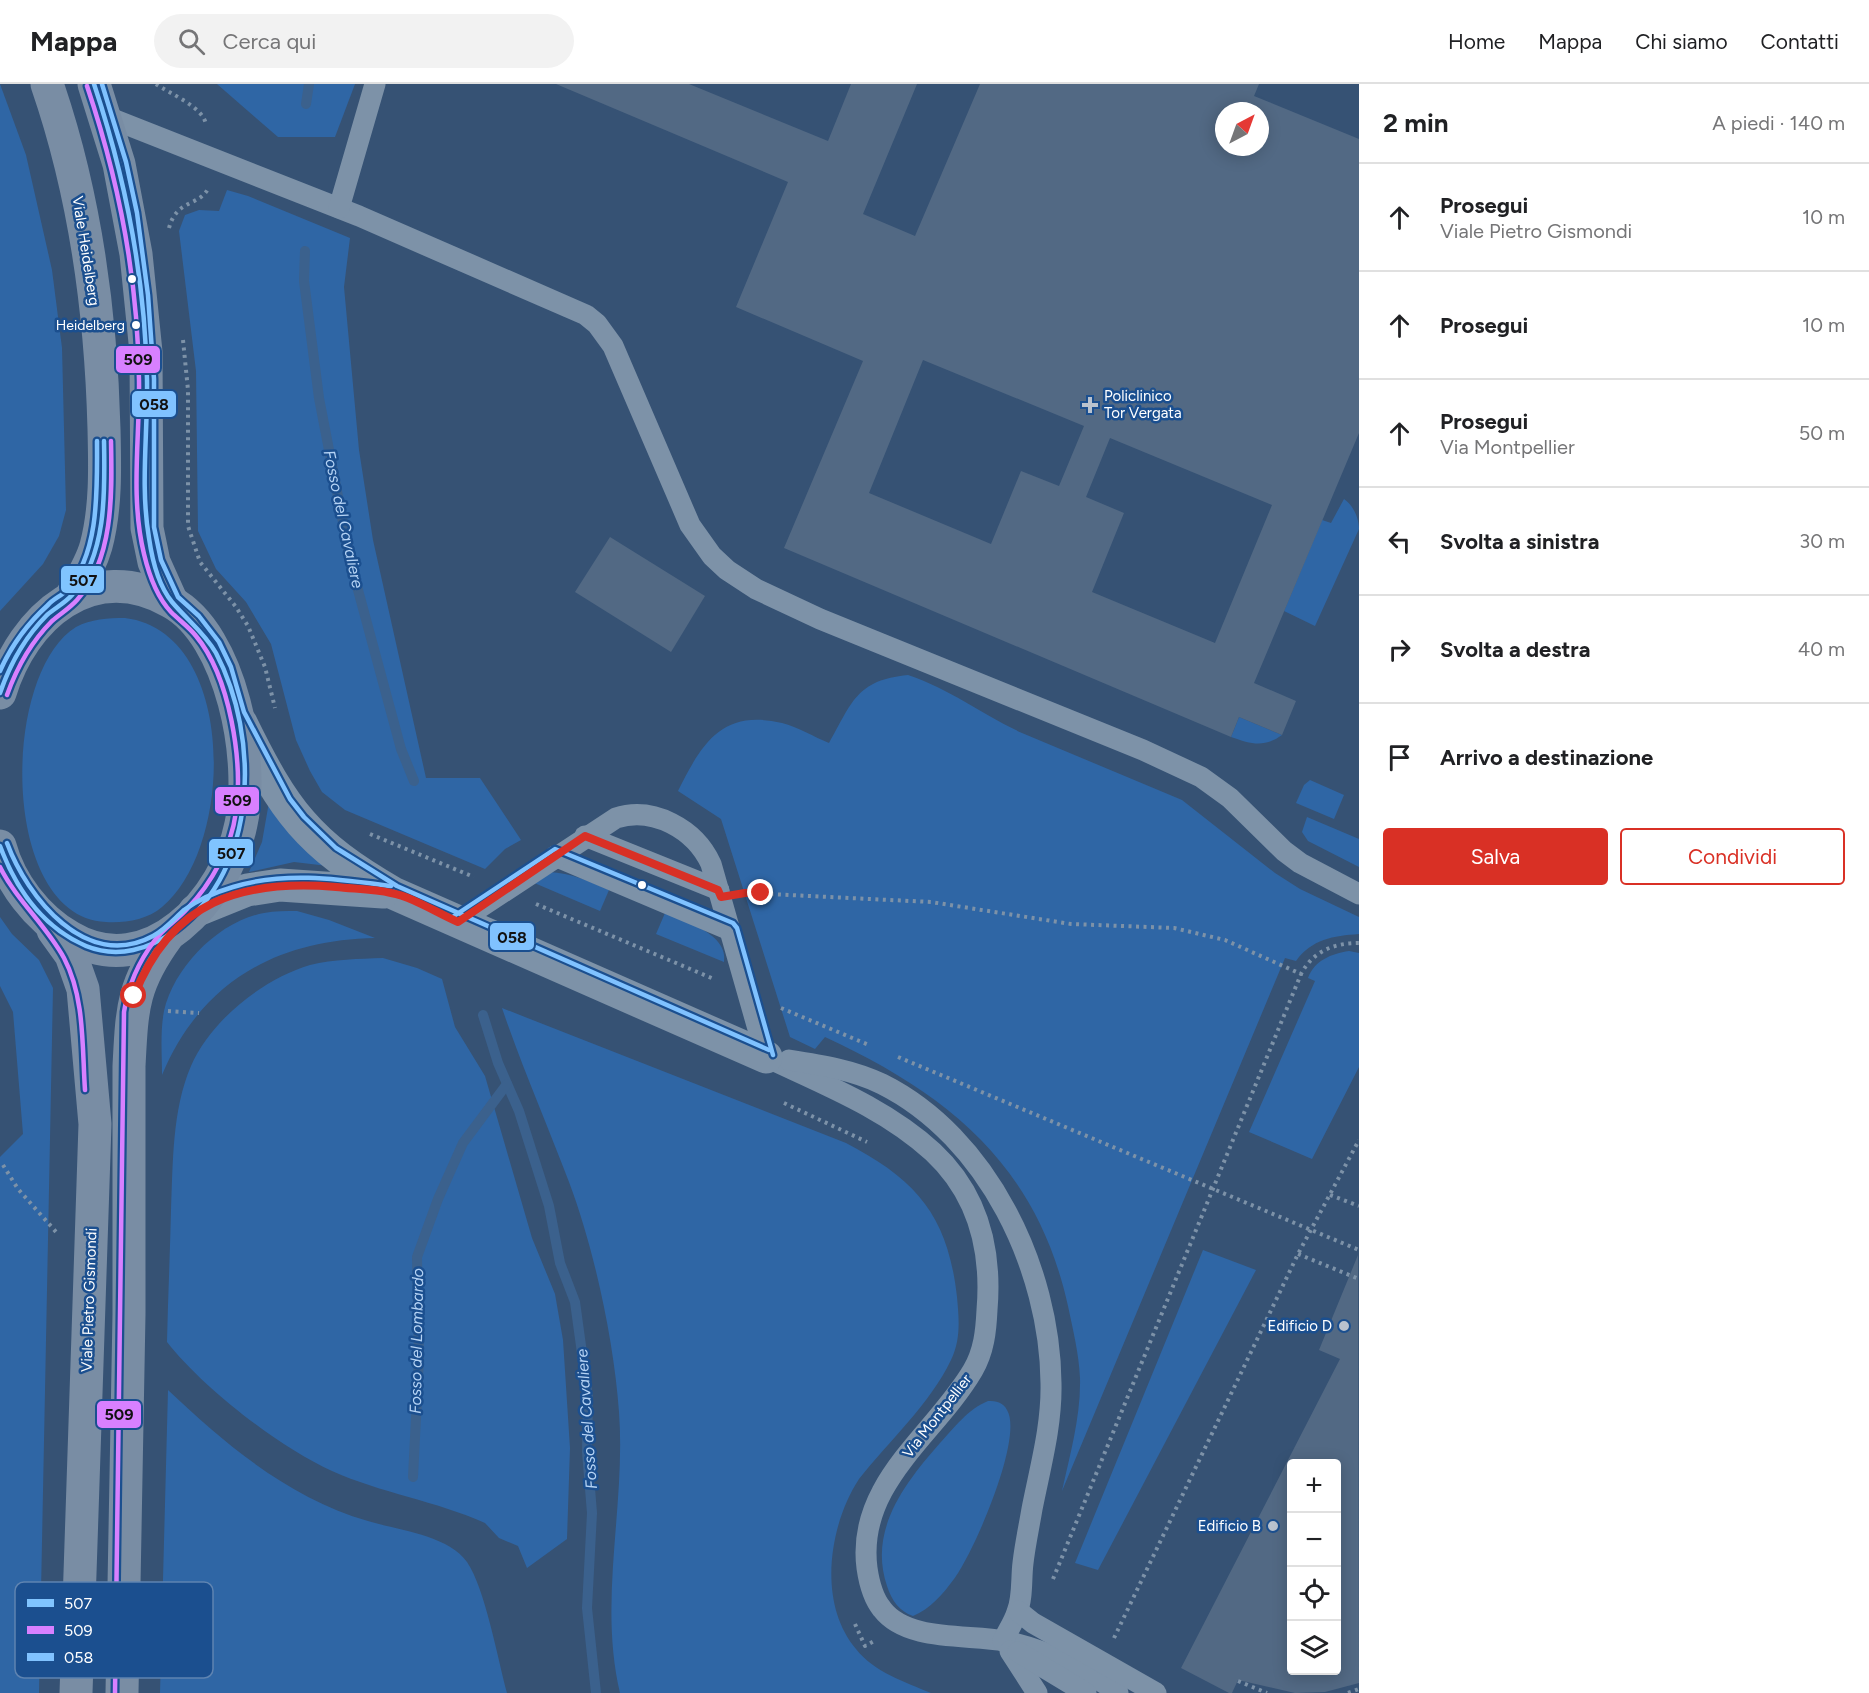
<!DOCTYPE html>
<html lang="it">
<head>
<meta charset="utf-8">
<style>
  :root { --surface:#fff; --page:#f2f2f2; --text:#202124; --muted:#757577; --line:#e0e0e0; --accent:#d93025 }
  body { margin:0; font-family:Figtree,sans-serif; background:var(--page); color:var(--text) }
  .controls { position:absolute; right:18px; bottom:18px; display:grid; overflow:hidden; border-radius:6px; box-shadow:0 3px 15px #0003 }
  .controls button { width:54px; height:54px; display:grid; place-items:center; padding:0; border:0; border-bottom:2px solid var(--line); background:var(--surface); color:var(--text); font:30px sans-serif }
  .compass { position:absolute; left:1215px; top:18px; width:54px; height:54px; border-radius:50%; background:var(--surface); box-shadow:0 3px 15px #0003; rotate:41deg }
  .stop { position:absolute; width:18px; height:18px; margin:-14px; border:4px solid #d93025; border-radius:50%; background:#fff }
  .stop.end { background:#d93025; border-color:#fff; box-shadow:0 2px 6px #0008 }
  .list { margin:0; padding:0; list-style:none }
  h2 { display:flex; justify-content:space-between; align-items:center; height:78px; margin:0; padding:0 24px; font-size:26px }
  h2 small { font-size:20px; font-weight:400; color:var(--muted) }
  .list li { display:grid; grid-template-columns:39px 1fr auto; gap:18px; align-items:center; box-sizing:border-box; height:108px; padding:0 24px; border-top:2px solid var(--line) }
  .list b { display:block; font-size:22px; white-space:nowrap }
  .list p { margin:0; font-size:20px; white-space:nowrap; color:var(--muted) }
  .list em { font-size:20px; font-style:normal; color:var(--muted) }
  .actions { display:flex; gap:12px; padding:18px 24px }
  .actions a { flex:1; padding:14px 0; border:2px solid var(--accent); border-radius:6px; text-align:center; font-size:21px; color:var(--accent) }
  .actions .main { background:var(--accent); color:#fff }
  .icon { flex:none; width:33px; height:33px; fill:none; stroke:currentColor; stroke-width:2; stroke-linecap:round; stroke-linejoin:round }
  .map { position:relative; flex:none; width:1359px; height:1609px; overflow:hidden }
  header { display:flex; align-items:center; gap:36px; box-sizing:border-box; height:84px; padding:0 30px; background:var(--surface); border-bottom:2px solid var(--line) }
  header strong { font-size:28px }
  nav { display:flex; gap:33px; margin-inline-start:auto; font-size:21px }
  .search { width:420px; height:54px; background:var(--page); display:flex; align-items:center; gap:15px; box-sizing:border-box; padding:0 21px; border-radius:33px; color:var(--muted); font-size:22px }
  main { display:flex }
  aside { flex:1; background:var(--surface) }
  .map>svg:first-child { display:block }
</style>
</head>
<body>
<header>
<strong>Mappa</strong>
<div class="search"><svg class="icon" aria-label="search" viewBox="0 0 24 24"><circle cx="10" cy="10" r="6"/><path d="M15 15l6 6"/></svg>Cerca qui</div>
<nav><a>Home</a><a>Mappa</a><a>Chi siamo</a><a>Contatti</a></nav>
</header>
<main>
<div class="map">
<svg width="1359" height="1609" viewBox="0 0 1359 1609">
  <rect width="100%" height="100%" fill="#365274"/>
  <g fill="#2f66a5">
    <path d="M0,0L26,71L52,186L62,264L66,426L59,452L43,480L0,527Z"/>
    <path d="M217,0H355L335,53H278Z"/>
    <path d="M227,106L248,112L350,154L344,203L359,366L373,456L426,694H480L521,756L505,765L485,785L345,726L322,708L310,687L296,656L271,560L246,518L216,485L198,447L196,287L179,147L185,131L199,126L219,127Z"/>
    <path d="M1344,415C1353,421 1359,434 1359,445L1315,542L1284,527L1322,436L1331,439Z"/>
    <path d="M125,534C238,548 235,763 162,823C147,836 125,839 106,838C0,833 0,590 76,543C91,535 108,534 125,534Z"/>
    <path d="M908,591C952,606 981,630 1022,649L1182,716L1275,789L1300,805L1359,833V850C1333,852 1312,855 1296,877L1285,874L1062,1407C1070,1370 1081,1332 1080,1294C1079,1270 1073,1246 1068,1222C1037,1082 950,1011 825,953L815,965L790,953L721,735L678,707C702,659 722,625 782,639C798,643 814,653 829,659C852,619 856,596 908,591Z"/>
    <path d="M1239,633L1282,651C1264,664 1251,660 1231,653Z"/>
    <path d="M1310,696L1344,711L1334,735L1296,719L1304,701Z"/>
    <path d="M269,718L328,782L294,778L249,788L262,758Z"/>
    <path d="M1307,733L1359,755V783L1308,757L1302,748Z"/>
    <path d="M549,788C571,789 589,797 609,806L600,827L532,798Z"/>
    <path d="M297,827L329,836L375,854C276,856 201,898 162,991C162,971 160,948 164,927C174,883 219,837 264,829C275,827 286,827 297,827Z"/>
    <path d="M665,829C684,837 729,850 724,878L656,850Z"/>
    <path d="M0,833L12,850L39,876L53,904L39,1609H0V1073L23,1050L13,928L0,902Z"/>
    <path d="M1349,867L1359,869V983L1312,1075L1249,1048L1315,897L1308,894C1315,876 1331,870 1349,867Z"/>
    <path d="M383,874L417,884L442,895L455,943L485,992L532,1154L555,1210L563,1256L570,1364L567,1455L527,1484L518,1462L499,1454L485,1439C436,1417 381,1409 332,1387C279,1363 203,1304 167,1258C168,1214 170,1170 171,1126C173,1079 172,1026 191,982C211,936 263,895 310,881C334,875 359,875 383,874Z"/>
    <path d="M502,924L846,1059C917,1096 948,1132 957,1213C959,1235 961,1255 951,1276C930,1320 889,1357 859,1395C829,1441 817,1519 856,1565C874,1588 905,1598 931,1609H620C598,1516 626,1422 619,1328C614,1257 594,1164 569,1098C547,1040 522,983 502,924Z"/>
    <path d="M1203,1166L1256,1186L1098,1486L1075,1479Z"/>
    <path d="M168,1306C226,1361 289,1414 368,1437C397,1446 448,1451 467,1478C485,1504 498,1576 507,1609H160Z"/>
    <path d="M988,1317C996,1317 1003,1318 1007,1326C1024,1354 973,1470 954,1495C943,1510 930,1525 913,1532C899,1527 892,1517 887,1502C868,1446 905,1399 940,1359C954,1344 968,1325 988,1317Z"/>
  </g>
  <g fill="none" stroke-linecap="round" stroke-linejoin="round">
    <g stroke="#3b618d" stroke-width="10">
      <path d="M306,20L309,0"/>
      <path d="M305,167L304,197L319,314L351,480L401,665L414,697"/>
      <path d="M483,931L498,979L519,1027L549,1122L560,1179L575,1218L588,1313L587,1368L592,1429L587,1524L596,1609"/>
      <path d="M413,1393L419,1274L417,1173L438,1115L463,1059L507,1000"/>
    </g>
  </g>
  <g fill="#526984" fill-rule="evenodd">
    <path d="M556,0H689L828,57L851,0H917L863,130L915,152L980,0H1259L1254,12L1359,55V349L1254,599L1296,617L1282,651L1239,633L1231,653L784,464L863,277L736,223L788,98ZM1224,27H1260V63H1224ZM923,276L1084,342L1059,402L1021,387L991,460L869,409ZM1110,354L1272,421L1215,559L1092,508L1124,429L1086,413Z"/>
    <path d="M610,453L705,512L671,568L575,508Z"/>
    <path d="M1358,1171L1359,1599L1325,1608L1295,1609L1238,1596L1232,1609H1229L1181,1584L1340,1275L1319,1266ZM1292,1380H1336V1587H1292Z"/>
  </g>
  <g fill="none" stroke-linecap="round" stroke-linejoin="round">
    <g stroke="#7d92a8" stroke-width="4" stroke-dasharray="3 4.5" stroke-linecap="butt">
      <path d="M156,0C170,10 204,23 206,41"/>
      <path d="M169,144C177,114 200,123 209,103"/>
      <path d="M183,256L188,306V442L200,478L236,523L248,542L265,583L275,624"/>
      <path d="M370,750L474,793"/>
      <path d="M748,809L931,818L1071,840L1174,844L1225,856L1301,890C1313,867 1334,859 1359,859"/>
      <path d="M536,820L714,895"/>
      <path d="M781,924L869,961"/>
      <path d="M168,927L199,929"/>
      <path d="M898,973L1359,1166"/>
      <path d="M784,1019L867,1058"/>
      <path d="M3,1081L18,1105L57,1149"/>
      <path d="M1330,1111L1359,1122"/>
      <path d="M1298,1170L1359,1195"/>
      <path d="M1053,1495L1301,890"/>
      <path d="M855,1540L865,1562L874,1557"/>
      <path d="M1114,1554L1298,1170L1359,1056"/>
      <path d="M1238,1597L1267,1609"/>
      <path d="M1348,1609L1359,1605"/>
    </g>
    <g stroke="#7d92a8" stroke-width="21">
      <path d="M105,32L359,132L586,231L597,240L613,262L690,441L712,472L727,486L756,505L820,535L1143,666L1201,693L1230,714L1284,767L1300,779L1359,810"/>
      <path d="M339,124L375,0"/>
      <path d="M585,752L719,806"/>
      <path d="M555,772L730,846"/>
      <path d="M458,838L616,734C653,722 695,745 711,780L766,973"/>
      <path d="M766,973C823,1000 885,1024 933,1068C978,1110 992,1166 987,1226C986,1247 984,1267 973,1286C935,1351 856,1399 867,1484C869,1498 873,1514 882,1525C907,1558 968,1550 1005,1557C1046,1566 1084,1584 1118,1609"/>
      <path d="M789,976C821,981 853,986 882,1000C988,1053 1050,1185 1051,1299C1052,1342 1040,1384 1032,1425C1029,1443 1025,1461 1023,1479C1021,1494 1023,1514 1017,1528C1014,1538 1007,1548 1003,1557"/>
      <path d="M1018,1527L1033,1539L1156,1609"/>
      <path d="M1010,1567L1037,1609"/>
      <path d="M1018,1568L1086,1609"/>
    </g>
    <g stroke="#7d92a8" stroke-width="33">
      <path d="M241,639C284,727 308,760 393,809L766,973"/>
      <path d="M195,827L247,806L280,801L383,808"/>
    </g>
    <g stroke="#798da4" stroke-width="33">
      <path d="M47,0C85,110 101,229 104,345C105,384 106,425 96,462C91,480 81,495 72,511"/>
      <path d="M94,0L119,80L136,170L146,268L147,444L154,478L172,518"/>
      <path d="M0,609C23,533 91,473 171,518C232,551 255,678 241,740C226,815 149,900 70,853C37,834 10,799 0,762"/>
      <path d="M53,846L71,871L83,905L95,1040L76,1609"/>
      <path d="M122,1609L129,1230V982C132,925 132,901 167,853"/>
    </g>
    <defs>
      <g id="bus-1">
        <path d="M0,609C10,580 25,553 47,531C55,524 65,519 72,511C107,470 105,407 104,357"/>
        <path d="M0,762C16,805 42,843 86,862C118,875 150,865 176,846C259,785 260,653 216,569C204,548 187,536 172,518C158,501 152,475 149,454C140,402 148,348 147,295C145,194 126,96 94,0"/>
      </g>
      <g id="bus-2">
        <path d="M87,2C119,97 138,196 139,296C140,353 130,413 144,470C149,491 156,512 171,528C179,536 189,543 196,552C230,593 243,677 236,728C231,764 212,799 187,825C177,836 164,844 155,856C139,877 128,902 124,928L115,1609"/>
        <path d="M7,611C17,583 31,558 52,537C60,530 70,524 77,516C114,475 112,409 111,357"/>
        <path d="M0,783C17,817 46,841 64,874C85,914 82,963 85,1006"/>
      </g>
      <g id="bus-3">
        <path d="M102,0L126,78L137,129L148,211L154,295V443L161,476L178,513L199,532L219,558L231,583L244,628L290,715L304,733L336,764L397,802L769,966"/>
        <path d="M0,587C11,562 27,540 48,521C53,515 61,512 66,507C100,469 97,405 97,357"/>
        <path d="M7,759C27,813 86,888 153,852C165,846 174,835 184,826C199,815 216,808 233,803C285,787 338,795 391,802"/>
        <path d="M454,832L555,765L733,839L737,844L773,971"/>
      </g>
    </defs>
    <use href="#bus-1" stroke="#1b4f8f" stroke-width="9"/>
    <use href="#bus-2" stroke="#1b4f8f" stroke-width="9"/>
    <use href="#bus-3" stroke="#1b4f8f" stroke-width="9"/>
    <use href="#bus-1" stroke="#80c4ff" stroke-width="4.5"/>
    <use href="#bus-2" stroke="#d880ff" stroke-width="4.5"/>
    <use href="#bus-3" stroke="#80c2ff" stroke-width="4.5"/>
  </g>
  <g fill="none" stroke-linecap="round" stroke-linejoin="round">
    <path stroke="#d93025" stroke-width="8" d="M134,912C171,817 241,795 336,803C354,805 374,805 391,809C413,813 437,829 458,838L585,752L718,806L721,813L745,809H761"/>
  </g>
  <g fill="#fff" stroke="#1b4f8f" stroke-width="2">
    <circle cx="132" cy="195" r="5"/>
    <circle cx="136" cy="241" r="5"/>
    <circle cx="642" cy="801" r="5"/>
  </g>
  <g fill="#b9c2ce" stroke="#1b4f8f" stroke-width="2">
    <path d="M1087 312h6v6h6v6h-6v6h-6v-6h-6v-6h6z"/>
    <circle cx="1344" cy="1242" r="6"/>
    <circle cx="1273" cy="1442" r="6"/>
  </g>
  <g text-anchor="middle" stroke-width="5" stroke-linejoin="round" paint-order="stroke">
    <g font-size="14" fill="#fff" stroke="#1b4f8f" text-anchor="end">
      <text x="125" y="246">Heidelberg</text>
    </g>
    <g font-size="15" fill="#fff" stroke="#1b4f8f">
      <text transform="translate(86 167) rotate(81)" y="5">Viale Heidelberg</text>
      <text transform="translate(89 1216) rotate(-88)" y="5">Viale Pietro Gismondi</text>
      <text transform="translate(937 1332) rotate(-52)" y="5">Via Montpellier</text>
    </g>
    <g font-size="15" fill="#fff" stroke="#1b4f8f" text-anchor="end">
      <text x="1104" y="317" text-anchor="start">Policlinico<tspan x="1104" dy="17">Tor Vergata</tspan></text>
      <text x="1332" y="1247">Edificio D</text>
      <text x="1261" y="1447">Edificio B</text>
    </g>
    <g font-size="16" font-style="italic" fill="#b5d3f5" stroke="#1b4f8f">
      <text transform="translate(344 435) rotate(78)" y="6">Fosso del Cavaliere</text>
      <text transform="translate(416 1257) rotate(-89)" y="6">Fosso del Lombardo</text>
      <text transform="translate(586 1335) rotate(-94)" y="6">Fosso del Cavaliere</text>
    </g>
  </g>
  <rect x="15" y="1498" width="198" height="96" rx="9" fill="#1b4f8f" stroke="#5f84b1" stroke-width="1.5"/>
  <rect x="27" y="1515" width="27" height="8" fill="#80c4ff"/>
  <rect x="27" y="1542" width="27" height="8" fill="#d880ff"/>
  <rect x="27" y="1569" width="27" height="8" fill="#80c2ff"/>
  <g font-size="16" fill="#fff">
    <text x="64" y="1525">507</text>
    <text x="64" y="1552">509</text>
    <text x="64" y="1579">058</text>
  </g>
  <g stroke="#1b4f8f" stroke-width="2">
    <rect x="115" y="261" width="46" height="29" rx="6" fill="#d880ff"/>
    <rect x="131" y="306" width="46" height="28" rx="6" fill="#80c2ff"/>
    <rect x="60" y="481" width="45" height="29" rx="6" fill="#80c4ff"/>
    <rect x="214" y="702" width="46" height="29" rx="6" fill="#d880ff"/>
    <rect x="208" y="754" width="46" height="29" rx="6" fill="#80c4ff"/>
    <rect x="489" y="838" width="46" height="29" rx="6" fill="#80c2ff"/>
    <rect x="96" y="1316" width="46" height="29" rx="6" fill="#d880ff"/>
  </g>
  <g font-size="16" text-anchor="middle" font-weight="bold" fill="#111">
    <text x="138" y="281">509</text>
    <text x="154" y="326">058</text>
    <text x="83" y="502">507</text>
    <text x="237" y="722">509</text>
    <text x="231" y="775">507</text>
    <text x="512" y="859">058</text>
    <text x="119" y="1336">509</text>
  </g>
</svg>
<div class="controls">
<button>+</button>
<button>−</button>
<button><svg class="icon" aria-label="locate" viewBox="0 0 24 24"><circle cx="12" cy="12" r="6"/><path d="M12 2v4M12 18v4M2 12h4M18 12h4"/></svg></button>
<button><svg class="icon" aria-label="layers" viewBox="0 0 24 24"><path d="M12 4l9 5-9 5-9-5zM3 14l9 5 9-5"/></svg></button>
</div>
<svg class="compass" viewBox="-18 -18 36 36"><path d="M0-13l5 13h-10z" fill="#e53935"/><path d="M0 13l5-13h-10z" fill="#757577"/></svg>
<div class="stop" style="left:134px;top:912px"></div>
<div class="stop end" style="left:761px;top:809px"></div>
</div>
<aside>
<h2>2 min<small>A piedi · 140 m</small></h2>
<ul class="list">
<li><svg class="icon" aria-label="ahead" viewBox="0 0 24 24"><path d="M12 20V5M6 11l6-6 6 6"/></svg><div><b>Prosegui</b><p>Viale Pietro Gismondi</p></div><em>10 m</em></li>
<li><svg class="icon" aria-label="ahead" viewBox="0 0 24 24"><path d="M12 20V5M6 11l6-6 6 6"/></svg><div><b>Prosegui</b></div><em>10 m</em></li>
<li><svg class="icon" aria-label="ahead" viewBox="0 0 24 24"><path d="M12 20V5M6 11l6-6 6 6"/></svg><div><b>Prosegui</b><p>Via Montpellier</p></div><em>50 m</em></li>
<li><svg class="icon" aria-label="left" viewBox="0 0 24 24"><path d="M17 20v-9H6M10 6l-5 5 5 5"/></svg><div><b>Svolta a sinistra</b></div><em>30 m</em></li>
<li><svg class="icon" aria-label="right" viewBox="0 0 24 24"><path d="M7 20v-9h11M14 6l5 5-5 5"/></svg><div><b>Svolta a destra</b></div><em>40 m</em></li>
<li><svg class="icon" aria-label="arrive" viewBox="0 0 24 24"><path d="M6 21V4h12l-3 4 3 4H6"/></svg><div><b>Arrivo a destinazione</b></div></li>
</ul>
<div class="actions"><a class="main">Salva</a><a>Condividi</a></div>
</aside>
</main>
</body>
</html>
